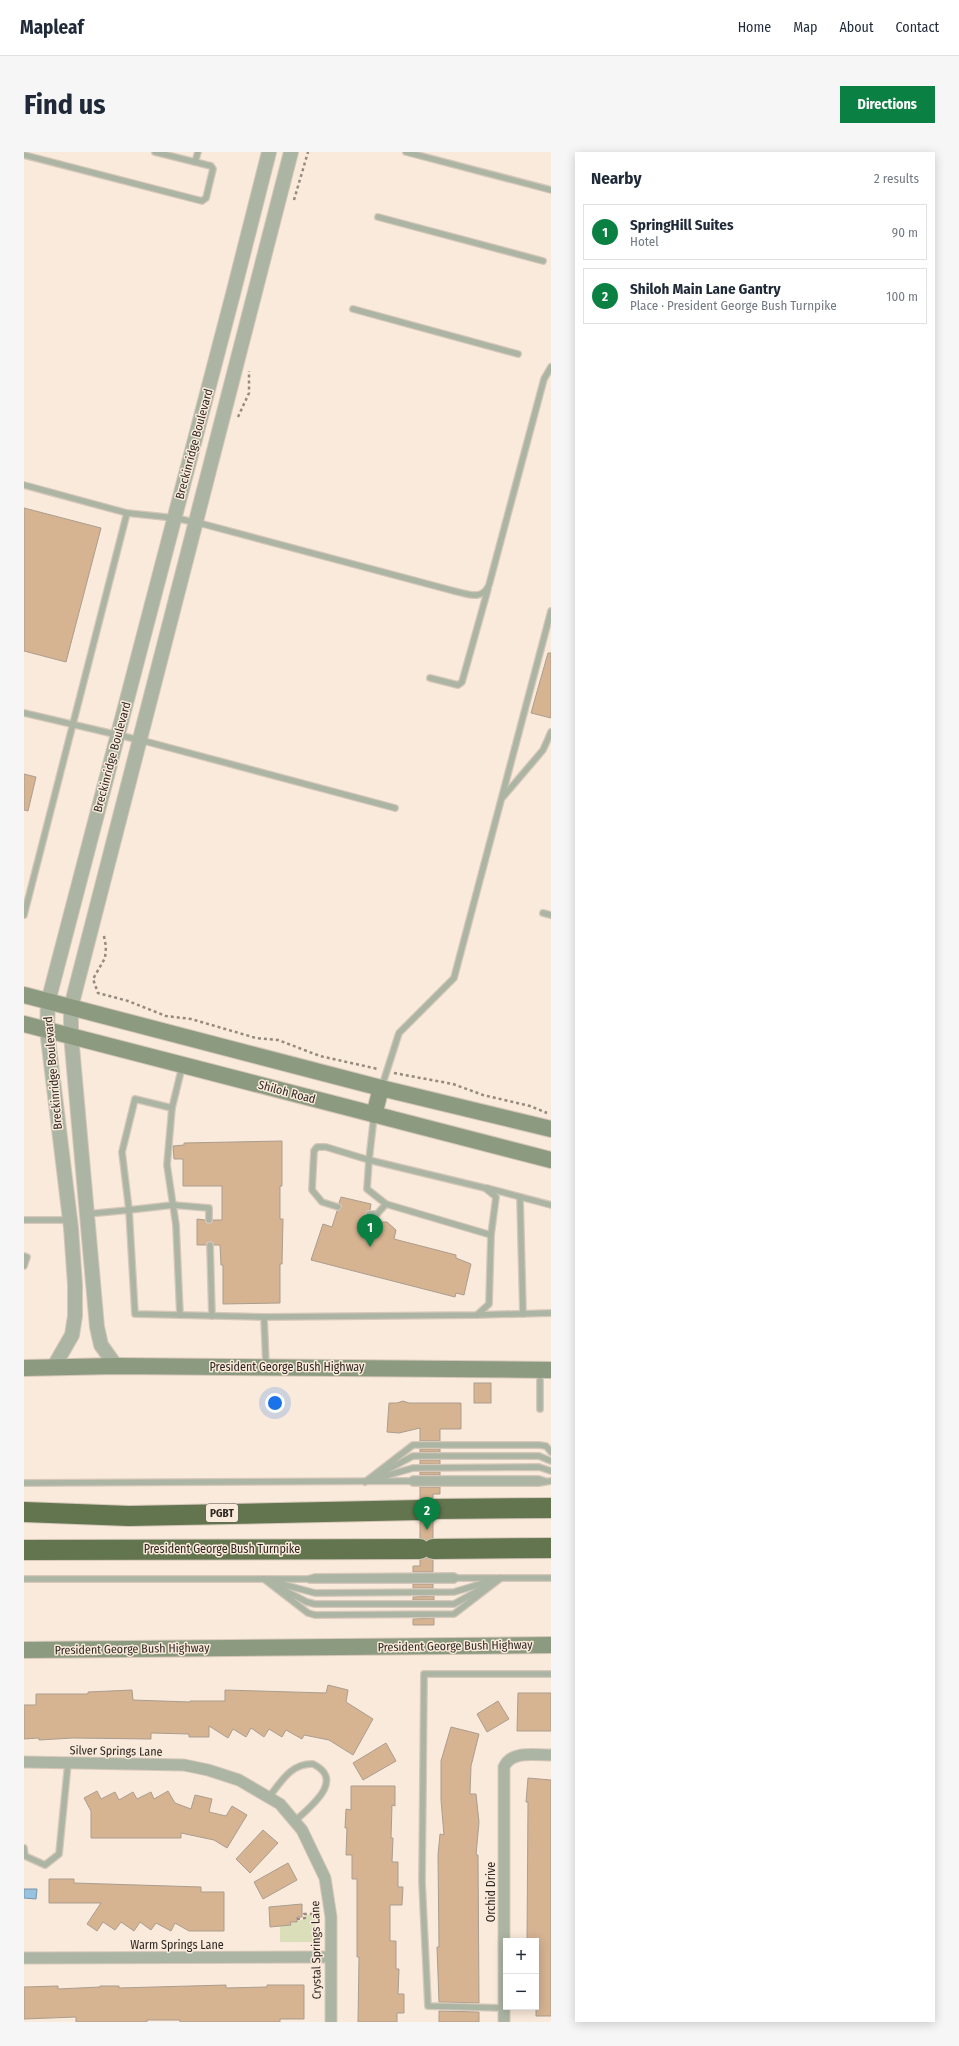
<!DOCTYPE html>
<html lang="en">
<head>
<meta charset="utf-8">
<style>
  :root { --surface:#fff; --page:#f6f6f7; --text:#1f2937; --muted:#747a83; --line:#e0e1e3; --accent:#0b8043 }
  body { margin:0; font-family:"Fira Sans Condensed",sans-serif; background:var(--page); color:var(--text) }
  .controls { position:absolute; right:12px; bottom:12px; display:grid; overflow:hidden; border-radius:0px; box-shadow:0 2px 10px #0003 }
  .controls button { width:36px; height:36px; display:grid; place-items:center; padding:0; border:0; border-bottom:1px solid var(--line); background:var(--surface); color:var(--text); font:20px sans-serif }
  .you { position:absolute; left:251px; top:1251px; width:14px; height:14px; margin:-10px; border:3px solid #fff; border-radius:50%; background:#1a73e8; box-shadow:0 0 0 6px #1a73e833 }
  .badge { display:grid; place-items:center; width:26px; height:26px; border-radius:50%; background:var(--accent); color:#fff; font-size:13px; font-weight:700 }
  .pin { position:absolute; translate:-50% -33px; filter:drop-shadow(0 1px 2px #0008) }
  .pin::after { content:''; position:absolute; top:21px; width:14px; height:12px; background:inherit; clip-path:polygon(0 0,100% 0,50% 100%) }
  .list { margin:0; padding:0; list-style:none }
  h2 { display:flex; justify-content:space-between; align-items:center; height:52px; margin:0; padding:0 16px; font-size:17px }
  h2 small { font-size:13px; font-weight:400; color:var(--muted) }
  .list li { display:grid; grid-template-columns:26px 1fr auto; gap:12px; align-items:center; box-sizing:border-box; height:56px; margin:0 8px 8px; padding:0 8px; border:1px solid var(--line); border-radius:0px }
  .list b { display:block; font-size:15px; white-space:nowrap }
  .list p { margin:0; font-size:13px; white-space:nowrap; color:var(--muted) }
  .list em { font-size:13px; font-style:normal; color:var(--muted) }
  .map { position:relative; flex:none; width:527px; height:1870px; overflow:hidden; border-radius:0px }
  header { display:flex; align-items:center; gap:24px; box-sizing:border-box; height:56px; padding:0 20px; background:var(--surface); border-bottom:1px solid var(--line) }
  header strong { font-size:19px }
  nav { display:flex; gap:22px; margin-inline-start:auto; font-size:14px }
  .intro { display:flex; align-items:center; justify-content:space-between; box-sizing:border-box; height:96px; padding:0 24px }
  h1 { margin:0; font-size:28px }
  .button { padding:10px 18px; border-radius:0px; background:var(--accent); color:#fff; font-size:14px; font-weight:700 }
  main { display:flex; gap:24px; padding:0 24px }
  aside { flex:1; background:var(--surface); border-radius:0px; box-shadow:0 2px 10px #0003 }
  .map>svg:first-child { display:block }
</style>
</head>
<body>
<header>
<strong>Mapleaf</strong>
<nav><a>Home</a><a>Map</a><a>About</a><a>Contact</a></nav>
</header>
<div class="intro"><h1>Find us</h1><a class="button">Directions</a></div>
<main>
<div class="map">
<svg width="527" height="1870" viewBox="0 0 527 1870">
  <rect width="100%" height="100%" fill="#faeadb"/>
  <path fill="#dadfb9" d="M282,1763H291V1790H256V1774L266,1773V1770L282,1767Z"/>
  <path fill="#98c3e0" stroke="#7894a7" d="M0,1737H13L12,1747L0,1746Z"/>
  <g fill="#d6b391" stroke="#ab9d8f">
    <path d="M0,356L77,376L42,510L0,499Z"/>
    <path d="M524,501H527V566L507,561Z"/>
    <path d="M0,622L12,625L4,659L0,658Z"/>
    <path d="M258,989V1034H256V1067H259L258,1112H256V1151L199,1152V1113H197L196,1093H190L186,1089L182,1093H173V1067L181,1068L185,1072L187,1071L189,1068H198V1034H159V1007H150L149,994L160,993V991Z"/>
    <path d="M317,1045L347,1052L346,1058L343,1059L341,1062L344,1066L341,1078L359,1070H363L372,1078L370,1087L432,1103V1106L447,1112L440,1143L432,1141L431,1145L287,1108L299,1072L308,1075L313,1059L318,1057L315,1051Z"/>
    <rect x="450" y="1231" width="17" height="20"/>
    <path d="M379,1249L385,1251H437V1277H416V1289H396V1276L375,1281L363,1280L365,1251H373Z"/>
    <rect x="396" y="1297" width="20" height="3"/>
    <rect x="396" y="1308" width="20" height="4"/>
    <rect x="396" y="1320" width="20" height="3"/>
    <path d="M396,1335H416V1342H409V1346L402,1348L396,1347Z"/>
    <path d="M403,1367L409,1368V1386L402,1388L396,1386V1370Z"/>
    <path d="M403,1406L409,1408V1420H389V1414H396V1408Z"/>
    <rect x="389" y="1432" width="20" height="4"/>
    <path d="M410,1444V1448H389V1445Z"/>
    <path d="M410,1466V1473H389V1467Z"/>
    <path d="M304,1533L324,1538L322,1550L349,1567L329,1603L305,1588L280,1583L278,1587L262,1578L258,1585L245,1577L240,1585L227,1576L222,1585L209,1577L204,1586L185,1574V1585H165V1582L127,1581V1587L49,1586L15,1588V1586L0,1587V1553H12V1542H64V1540L108,1538L109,1548L166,1550V1549H201V1538L302,1541Z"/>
    <path d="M494,1541H527V1579H493Z"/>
    <path d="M474,1549L485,1567L463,1580L453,1562Z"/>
    <path d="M427,1575L455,1582L447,1614L446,1642H452L455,1670L452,1703H454L455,1851L415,1850L413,1795H415L414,1703L416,1682L420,1683L417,1648V1609Z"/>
    <path d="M362,1591L372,1609L339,1628L329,1611Z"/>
    <path d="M504,1626L527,1628V1864H512V1789H503L504,1650H502Z"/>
    <path d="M327,1634H371V1654L368,1653L367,1686H369L368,1710H374V1735H379L378,1753H366V1789H372V1817H375L374,1842H380V1861H373V1870H334L335,1805H333V1727H328V1703H322L323,1676H321L322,1657L327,1658Z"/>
    <path d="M73,1639L77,1647L91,1640L95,1648L109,1640L113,1647L127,1640L130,1647L144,1639L151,1651L167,1657L171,1643L188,1647L185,1660L202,1664L208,1654L223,1663L203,1696L190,1688L157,1681V1686H67V1659L60,1646Z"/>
    <path d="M239,1678L254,1691L226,1721L212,1707Z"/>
    <path d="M264,1711L273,1728L239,1747L230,1730Z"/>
    <path d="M25,1727H50V1731L177,1735V1740H200V1779H165L151,1771L147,1779L132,1771L127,1778L116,1770L110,1779L97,1770L91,1778L79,1770L73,1779L63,1772L77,1751H25Z"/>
    <path d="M278,1752V1765H273V1770H266L267,1773L246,1775L245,1755Z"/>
    <path d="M202,1833V1836L243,1835V1833H280V1867H256V1870H156V1868H123V1870H52V1865L0,1867V1835L34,1834V1837L76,1835V1834H95V1836Z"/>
    <path d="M415,1859L455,1860V1870H415Z"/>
  </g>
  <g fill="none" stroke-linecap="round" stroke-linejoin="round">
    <defs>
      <g id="service">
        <path d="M131,0L171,10"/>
        <path d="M382,0L527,38"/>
        <path d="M0,3L178,49L182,46L189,17L187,14L171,10L174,0"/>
        <path d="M354,65L519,109"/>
        <path d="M329,157L494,202"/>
        <path d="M0,333L103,361L151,366L179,372L430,439C444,442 458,449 465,433L520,227L527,215"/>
        <path d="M406,526L434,533L438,530L464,437"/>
        <path d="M0,561L124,590L371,656"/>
        <path d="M479,645L519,598L527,580"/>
        <path d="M519,761L527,763"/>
        <path d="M0,763L103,361"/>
        <path d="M158,915L148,956L111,947L98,1000L105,1058L149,1053L185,1056V1068"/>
        <path d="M358,934L375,881L430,826L527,459"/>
        <path d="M148,956L143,1013L152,1073L156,1163"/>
        <path d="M463,1036L527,1053"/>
        <path d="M496,1045L499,1162"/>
        <path d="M314,1055L298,1050L288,1038L290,999L293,995H302L345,1008L343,1037L362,1052L467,1083"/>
        <path d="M63,1062L105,1058L111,1162L240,1165L242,1213"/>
        <path d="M345,1062H353L362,1052"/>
        <path d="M0,1068H45"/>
        <path d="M186,1093L188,1164"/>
        <path d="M0,1104L3,1105L0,1114"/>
        <path d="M453,1163L527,1161"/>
        <path d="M240,1165L453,1163L465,1152L467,1083L472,1045L461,1036L345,1008L350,964"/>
        <path d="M516,1228V1257"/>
        <path d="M357,1321L389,1304H515L527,1309"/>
        <path d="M347,1328L389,1316L515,1315L527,1319"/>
        <path d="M386,1329L389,1327H515L521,1329"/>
        <path d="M341,1330L389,1293H515L522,1294L527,1300"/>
        <path d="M0,1331L386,1329L389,1331H515L527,1329"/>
        <path d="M0,1427H284L291,1425L430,1424L433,1426H527"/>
        <path d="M240,1427L284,1461L291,1463L430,1462L477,1426"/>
        <path d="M286,1428H430L433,1426"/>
        <path d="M250,1430L291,1441L430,1440L470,1428"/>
        <path d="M254,1435L283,1450L291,1452H430L461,1435"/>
        <path d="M245,1645C257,1630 267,1611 289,1612C322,1628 286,1655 271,1669"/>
        <path d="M0,1696L1,1704L21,1713L35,1702L44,1611"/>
        <path d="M480,1856L404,1854L398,1730L400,1522H527"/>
      </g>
      <g id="minor">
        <path d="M0,1610L160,1613L184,1618L215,1628L256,1652L278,1678L301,1726L307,1765V1870"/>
        <path d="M0,1806L306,1805"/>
        <path d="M480,1870V1615C487,1598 512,1603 527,1603"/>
      </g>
      <g id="tertiary">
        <path d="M92,1214L77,1193L73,1175L47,883V855L267,0"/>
        <path d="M29,1216L48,1183L51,1164V1133L47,1076L23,878L24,850L209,142L245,0"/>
      </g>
      <g id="secondary">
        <path d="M0,843L357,936L527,977"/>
        <path d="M0,872L527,1008"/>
        <path d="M350,963L357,936"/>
        <path d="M0,1216L92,1214L527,1218"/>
        <path d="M0,1498L527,1493"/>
      </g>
      <g id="motorway">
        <path d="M409,1357L527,1356"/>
        <path d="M0,1360L105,1364L396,1358"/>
        <path d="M409,1397L527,1396"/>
        <path d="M0,1398L396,1397"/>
      </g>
    </defs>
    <use href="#service" stroke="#d5c7ba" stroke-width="8"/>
    <use href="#minor" stroke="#d5c7ba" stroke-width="13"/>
    <use href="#tertiary" stroke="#d5c7ba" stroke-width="16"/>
    <use href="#secondary" stroke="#d5c7ba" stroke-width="18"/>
    <use href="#motorway" stroke="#d5c7ba" stroke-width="22"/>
    <g stroke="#958a7f" stroke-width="2.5" stroke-dasharray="3 3" stroke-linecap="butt">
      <path d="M270,48L284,0"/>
      <path d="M214,265L225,241V219"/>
      <path d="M80,784L82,795L81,806L69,827L74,841L104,849L142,864L167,867L232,886L254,888L296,904L354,917"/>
      <path d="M370,921L429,932L459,943L506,954L523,961"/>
      <path d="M273,1767L281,1766L280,1762H292"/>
    </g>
    <use href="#service" stroke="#acb5a3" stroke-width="5.5"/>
    <use href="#minor" stroke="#acb5a3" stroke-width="11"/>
    <use href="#tertiary" stroke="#acb5a3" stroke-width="14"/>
    <use href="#secondary" stroke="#8c9a7f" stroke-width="16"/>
    <use href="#motorway" stroke="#62754e" stroke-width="20"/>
  </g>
  <g text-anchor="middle" stroke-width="3" stroke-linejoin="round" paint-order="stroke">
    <rect fill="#faeadb" stroke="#6b625a" stroke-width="1" x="182" y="1352" width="32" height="18" rx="3"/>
    <g font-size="11" font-weight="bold" fill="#2e2822">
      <text x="198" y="1365">PGBT</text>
    </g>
    <g font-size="12" fill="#2e2822" stroke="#faeadb">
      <text transform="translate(170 292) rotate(-75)" y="4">Breckinridge Boulevard</text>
      <text transform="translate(88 605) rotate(-75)" y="4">Breckinridge Boulevard</text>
      <text transform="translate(29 921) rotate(-95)" y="4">Breckinridge Boulevard</text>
      <text transform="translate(263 940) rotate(15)" y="4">Shiloh Road</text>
      <text x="263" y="1219">President George Bush Highway</text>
      <text x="198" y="1401">President George Bush Turnpike</text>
      <text transform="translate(431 1494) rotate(-1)" y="4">President George Bush Highway</text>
      <text transform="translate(108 1497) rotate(-1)" y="4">President George Bush Highway</text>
      <text transform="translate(92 1599) rotate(1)" y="4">Silver Springs Lane</text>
      <text transform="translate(467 1740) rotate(-90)" y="4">Orchid Drive</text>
      <text x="153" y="1797">Warm Springs Lane</text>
      <text transform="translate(292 1798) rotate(-91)" y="4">Crystal Springs Lane</text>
    </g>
  </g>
</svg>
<div class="controls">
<button>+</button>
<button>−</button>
</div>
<div class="you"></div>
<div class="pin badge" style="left:346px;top:1095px">1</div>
<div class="pin badge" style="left:403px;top:1378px">2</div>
</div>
<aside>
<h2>Nearby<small>2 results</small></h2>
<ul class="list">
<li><span class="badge">1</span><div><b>SpringHill Suites</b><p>Hotel</p></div><em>90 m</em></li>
<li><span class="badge">2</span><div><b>Shiloh Main Lane Gantry</b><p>Place · President George Bush Turnpike</p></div><em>100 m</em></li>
</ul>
</aside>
</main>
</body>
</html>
